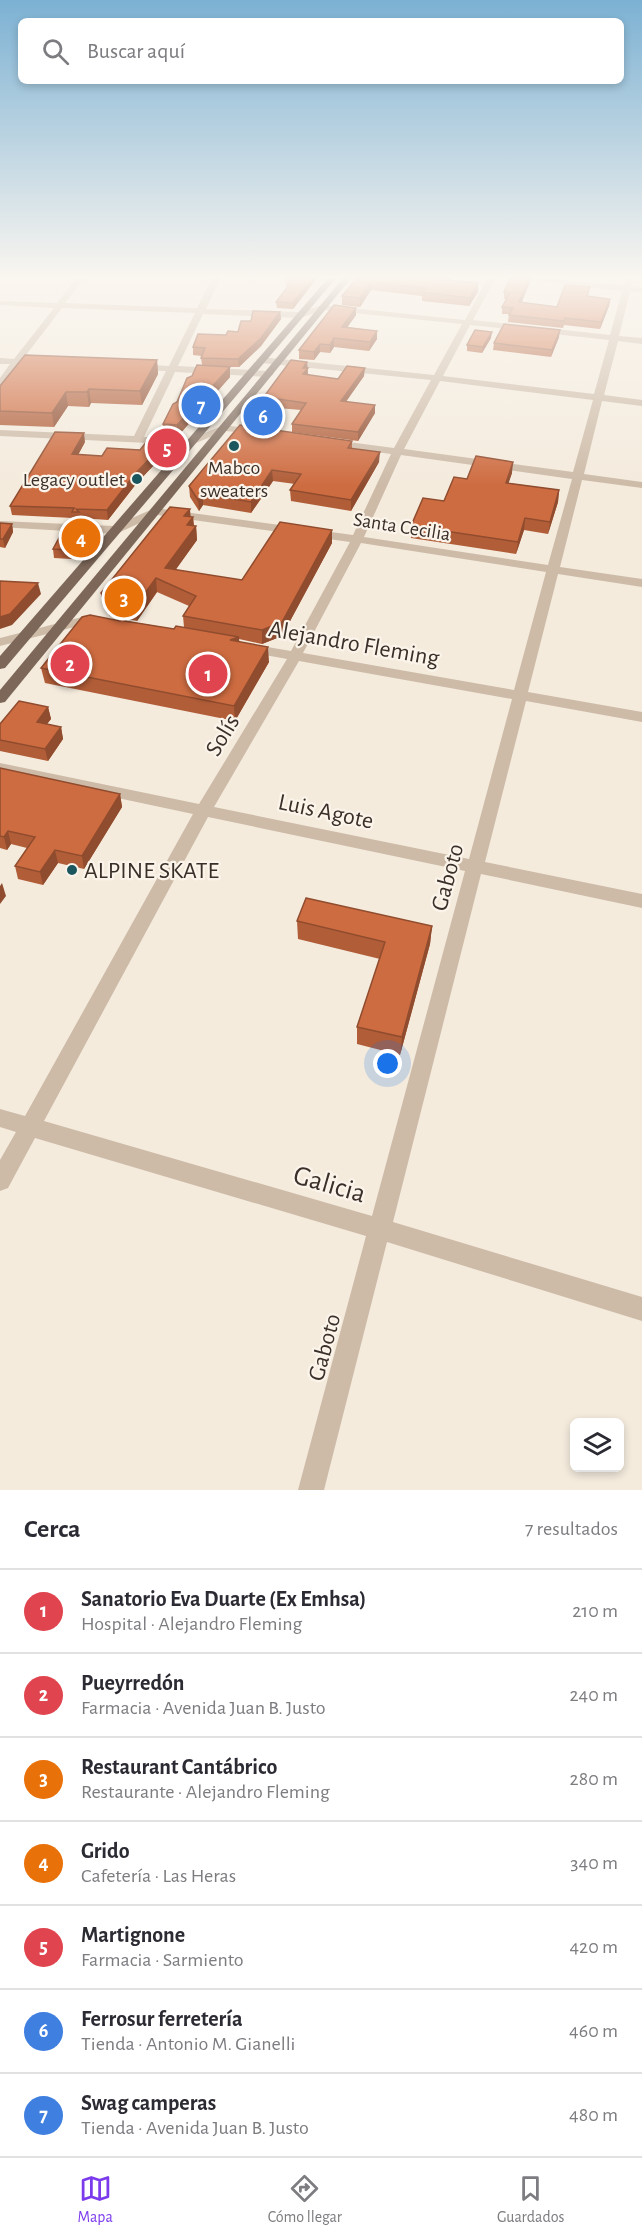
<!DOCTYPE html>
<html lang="es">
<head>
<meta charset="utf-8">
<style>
  :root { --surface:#fff; --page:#f7f7f7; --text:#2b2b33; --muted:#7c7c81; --line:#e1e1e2; --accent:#7c3aed }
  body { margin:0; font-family:"Alegreya Sans",sans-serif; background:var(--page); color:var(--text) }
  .controls { position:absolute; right:18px; bottom:18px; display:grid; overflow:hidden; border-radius:9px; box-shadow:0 3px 9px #0003 }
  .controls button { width:54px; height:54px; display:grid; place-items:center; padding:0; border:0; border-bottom:2px solid var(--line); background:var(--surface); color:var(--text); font:30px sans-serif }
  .you { position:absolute; left:388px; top:1064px; width:21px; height:21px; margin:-15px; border:4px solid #fff; border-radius:50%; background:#1a73e8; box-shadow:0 0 0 9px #1a73e833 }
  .badge { display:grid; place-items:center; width:39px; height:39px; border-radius:50%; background:var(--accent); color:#fff; font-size:20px; font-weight:700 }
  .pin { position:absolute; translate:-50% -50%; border:3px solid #fff; box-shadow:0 2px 6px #0006 }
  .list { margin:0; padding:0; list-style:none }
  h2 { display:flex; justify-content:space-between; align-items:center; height:78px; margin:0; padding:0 24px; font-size:26px }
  h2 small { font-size:20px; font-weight:400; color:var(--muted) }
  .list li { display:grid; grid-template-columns:39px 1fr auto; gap:18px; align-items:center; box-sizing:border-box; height:84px; padding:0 24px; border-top:2px solid var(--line) }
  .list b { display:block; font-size:22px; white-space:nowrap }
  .list p { margin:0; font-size:20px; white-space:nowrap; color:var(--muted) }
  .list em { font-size:20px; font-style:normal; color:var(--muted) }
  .icon { flex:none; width:33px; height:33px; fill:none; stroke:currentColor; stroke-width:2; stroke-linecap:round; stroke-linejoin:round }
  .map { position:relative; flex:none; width:642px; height:1490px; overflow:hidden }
  .search { position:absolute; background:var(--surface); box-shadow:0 3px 9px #0003; left:18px; right:18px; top:18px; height:66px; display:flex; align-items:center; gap:15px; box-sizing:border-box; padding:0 21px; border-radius:9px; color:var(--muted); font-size:22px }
  .sheet { height:666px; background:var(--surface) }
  nav { display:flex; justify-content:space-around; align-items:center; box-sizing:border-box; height:84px; border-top:2px solid var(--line); background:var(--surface); font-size:16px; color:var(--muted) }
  nav a { display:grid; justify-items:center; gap:3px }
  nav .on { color:var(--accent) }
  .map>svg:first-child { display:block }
</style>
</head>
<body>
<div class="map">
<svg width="642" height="1490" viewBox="0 0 642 1490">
  <rect width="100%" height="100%" fill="#f4ebdd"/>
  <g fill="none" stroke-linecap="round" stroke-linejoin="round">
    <g fill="#cdbba8" fill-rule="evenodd">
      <path d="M77,277H85L65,303L197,308L213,277H221L206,309L299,312L323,305L465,320L488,277H496L473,320L610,335L622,291L503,277H533L624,286L626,277H634L631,287L642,288V292L630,291L619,336L642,338V344L618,341L604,395L642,400V406L602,401L584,474L642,482V488L582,480L560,567L642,579V587L558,574L528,692L642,712V722L526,701L485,862L642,894V908L481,874L393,1222L642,1297V1321L387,1242L324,1490H298L366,1236L35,1138L8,1188L0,1191V1160L16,1132L0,1127V1109L25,1116L193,814L0,773V763L199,804L287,659L249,652L242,648L249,644L291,651L350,542L157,515L116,534L0,527V521L114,526L155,508L353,535L391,454L333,446L328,443L333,440L394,448L431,380L261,363L256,360L261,357L434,375L462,324L324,310L300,318L203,314L178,366L269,371L274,374L269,377L175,372L144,437L190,439L224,425L260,430V434L225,431L191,445L0,436V430L134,436L166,371L138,370L133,367L138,364L169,366L195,313L62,308L23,359L42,361V365H19L3,386L0,387V378L10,364H0V358L14,359L54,308L0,305V301L57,303ZM470,325L609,340L594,394L443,376ZM440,381L593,400L573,472L404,449ZM401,455L572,479L548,565L364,537ZM361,543L546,572L514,690L303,653ZM299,661L512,699L469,859L214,807ZM208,817L465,871L372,1216L44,1121Z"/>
      <path d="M90,615L101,617L103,620L101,623H90L0,646V638Z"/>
    </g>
    <g fill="#7c6759" fill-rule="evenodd">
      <path d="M329,277H337L5,668L0,669V656Z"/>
      <path d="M344,277H352L5,702L0,703V690Z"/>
    </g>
  </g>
  <g fill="#b15d38" fill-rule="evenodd">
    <path d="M286,277H318L293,309L277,308L276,302L289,286H286Z"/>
    <path d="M358,277L451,280L478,283V292L469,306L422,301V296L371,290L360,307L342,305V296Z"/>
    <path d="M531,277L530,282L521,303L557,307L588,297L610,299L609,306L600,329L564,325L563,328L508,322L509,314H502V307L506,299H504V292Z"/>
    <path d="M356,308V315L347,327L377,331V339L369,351L334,347L330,353L320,352L314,360L299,359V350Z"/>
    <path d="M280,312L281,319L261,346L239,367H230V377L178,436H164L163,424L192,376L202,365L201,358L202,356L193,355V347L238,332L251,321Z"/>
    <path d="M559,337L551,357L493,350L494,343Z"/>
    <path d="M491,338L482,353L467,351V345Z"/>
    <path d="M157,360L158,374L142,405L91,403L89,407L68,406L54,427L0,425V386Z"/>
    <path d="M307,362L308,375L338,379L364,376L346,401L375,413L358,441L292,432V424L301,410L278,408L264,428L249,426L248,418Z"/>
    <path d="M352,441V448L379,462L351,511L291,501L290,490L295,484L273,481L251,513L203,505L199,511L190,497L189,486Z"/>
    <path d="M85,442L78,455L102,456L140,450L171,447L136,484L108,520L80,518V522H74L73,518L12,515L10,506Z"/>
    <path d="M512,473L508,483L559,490L558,502L548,534L524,530L516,554L411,538V526L444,501L467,479Z"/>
    <path d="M190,509V517H193L194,526H196L197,540L175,570L242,580L332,530V543L282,636L262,644L239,639V642L269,662L235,721L45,683L41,668L117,620V618L110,616L104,607L101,593ZM157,592L189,606L183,616L184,627L174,629L127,621V619L137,621Z"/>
    <path d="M0,523L12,524L13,532L5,548L0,547Z"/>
    <path d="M89,537L71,559L54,558L53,549Z"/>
    <path d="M48,707L51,719L47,724L61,727L63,739L48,761L0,751V724Z"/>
    <path d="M0,768L120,794L122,807L84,869L58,863L43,885L18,879L15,866L27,848L11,844L7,850L0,848Z"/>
    <path d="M297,921L432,926L430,944L400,1055L357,1044V1027L380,959L298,939Z"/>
  </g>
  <g fill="#904c2e">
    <path d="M313,277H318L293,309V303Z"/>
    <path d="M448,277H453L446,288V280Z"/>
    <path d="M531,277L530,282L519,309V302Z"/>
    <path d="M371,282V290L360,307V298Z"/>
    <path d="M478,283V292L469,306L470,298Z"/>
    <path d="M610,299L609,306L600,329L601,322Z"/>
    <path d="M356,308V315L342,335V327Z"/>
    <path d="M280,312L281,319L261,346L239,367L238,359Z"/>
    <path d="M560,330L559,337L551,357L552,350Z"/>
    <path d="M377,331V339L369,351L370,342Z"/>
    <path d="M492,332L491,338L482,353L483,347Z"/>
    <path d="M334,338V347L330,353V345Z"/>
    <path d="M320,344V352L314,360V352Z"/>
    <path d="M157,360L158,374L142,405L140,391Z"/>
    <path d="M307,362L308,376L303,382V368Z"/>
    <path d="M230,367V377L178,436L177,425Z"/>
    <path d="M365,368L364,376L341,409V401Z"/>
    <path d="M89,389L91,403L89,407L87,392Z"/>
    <path d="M66,392L68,406L54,427L52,413Z"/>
    <path d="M278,399V408L264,428V420Z"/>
    <path d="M375,405V413L358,441V432Z"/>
    <path d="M84,433L85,442L73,464L72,454Z"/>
    <path d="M170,437L171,447L136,484L108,520L107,510L135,474Z"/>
    <path d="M380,452L379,462L351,511V500Z"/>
    <path d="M513,462L512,473L505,494L506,483Z"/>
    <path d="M272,470L273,481L251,513V502Z"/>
    <path d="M559,490L558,502L548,534L550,522Z"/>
    <path d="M203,494V505L199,511L198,500Z"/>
    <path d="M190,509L191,521L193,517L194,529L196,526L197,540L167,582L165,568L184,516Z"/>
    <path d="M525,518L524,530L516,554L518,542Z"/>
    <path d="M12,524L13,532L5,548L3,539Z"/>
    <path d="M88,529L89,537L71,559L70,550Z"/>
    <path d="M332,530V543L282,636L262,644V630Z"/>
    <path d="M156,578L157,592L137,621L135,607Z"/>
    <path d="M38,583L41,594L12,625L0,629V617Z"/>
    <path d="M239,637L240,652L230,640Z"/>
    <path d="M268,647L269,662L235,721L234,706Z"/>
    <path d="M48,707L51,719L39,734L37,722Z"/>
    <path d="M61,727L63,739L48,761L45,749Z"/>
    <path d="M120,794L122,807L84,869L82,856Z"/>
    <path d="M8,831L11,844L7,850L4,837Z"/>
    <path d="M55,850L58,863L43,885L40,872Z"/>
    <path d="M2,883L6,896L0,904V886Z"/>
    <path d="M432,926L430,944L400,1055L402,1037Z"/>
  </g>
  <g fill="#ce6c41" stroke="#904c2e" stroke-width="1.5">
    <path d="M286,277H313L293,303L276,302L293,280H286Z"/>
    <path d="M358,277H448L446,280L478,283L470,298L422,292L426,288L371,282L360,298L342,296Z"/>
    <path d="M511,277H530L519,302L557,307L565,285L590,287L587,296L610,299L601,322L565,318L564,321L509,315L513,308L502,307L510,293L504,292Z"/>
    <path d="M334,305L356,308L342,327L377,331L370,342L334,338L330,345L320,344L314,352L299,350Z"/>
    <path d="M253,311L280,312L261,338L238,359L201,358L205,348L193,347L198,334L226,335L228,331L238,332L241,321H251Z"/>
    <path d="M504,324L560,330L552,350L494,343Z"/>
    <path d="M475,330L492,332L483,347L467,345Z"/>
    <path d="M25,355L157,360L140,391L89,389L87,392H66L52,413L0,411V386Z"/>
    <path d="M291,360L307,362L303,368H308L303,374L338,379L347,366L365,368L341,401L375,405L358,432L292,424L306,403L278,399L264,420L248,418Z"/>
    <path d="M197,365L230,367L177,425L163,424L173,404L177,402L187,378L192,376Z"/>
    <path d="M240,425L352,441L348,448L380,452L351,500L290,490L301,474L272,470L251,502L203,494L198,500L189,486Z"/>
    <path d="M55,432L84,433L72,454L102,456L107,448L140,450L151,436L170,437L135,474L107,510L76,509L79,512H72L74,508L10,506Z"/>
    <path d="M476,456L513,462L506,483L559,490L550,522L525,518L518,542L411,526L423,498L444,501L454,477L467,479Z"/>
    <path d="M170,507L190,509L184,516L193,517L187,525L196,526L165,568L242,580L280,522L332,530L282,622L262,630L183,616L196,596L156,578L135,607L108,602L101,593Z"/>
    <path d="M0,523L12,524L3,539H0Z"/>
    <path d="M66,525L86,526L88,529L70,550L53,549Z"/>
    <path d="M0,581L38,583L10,614L0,617Z"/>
    <path d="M90,615L120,621L117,616L127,617L124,621L174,629L176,626L239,637L230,640L268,647L234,706L41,668L82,617Z"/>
    <path d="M19,701L48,707L37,722L61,727L45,749L0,740V724Z"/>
    <path d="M0,768L120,794L82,856L55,850L40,872L15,866L35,837L8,831L4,837L0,836Z"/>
    <path d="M306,898L432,926L402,1037L357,1027L385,942L297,921Z"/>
  </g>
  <linearGradient id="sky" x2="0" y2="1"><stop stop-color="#7cb1d3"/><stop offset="0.57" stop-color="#faf6f0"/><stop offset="1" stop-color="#faf6f0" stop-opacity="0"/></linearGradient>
  <rect width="642" height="486" fill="url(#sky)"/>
  <g fill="#1b555e" stroke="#fbf4ea" stroke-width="2">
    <circle cx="234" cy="446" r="6"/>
    <circle cx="137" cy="479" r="6"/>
    <circle cx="72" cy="870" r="6"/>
  </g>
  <g text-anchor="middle" stroke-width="4.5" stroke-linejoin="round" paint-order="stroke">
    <g font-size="20" fill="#3a2f29" stroke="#fbf4ea">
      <text x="234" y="474">Mabco<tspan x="234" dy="23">sweaters</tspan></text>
      <text x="125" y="486" text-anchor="end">Legacy outlet</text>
    </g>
    <g font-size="20" fill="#3a2f29" stroke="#fbf4ea">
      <text transform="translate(402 526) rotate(9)" y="7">Santa Cecilia</text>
    </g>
    <g font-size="24" fill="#3a2f29" stroke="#fbf4ea">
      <text transform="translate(354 643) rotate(10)" y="8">Alejandro Fleming</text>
      <text transform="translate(222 735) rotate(-59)" y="8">Solís</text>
      <text transform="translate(326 811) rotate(12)" y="8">Luis Agote</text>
      <text transform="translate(447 877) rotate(-75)" y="8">Gaboto</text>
      <text transform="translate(324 1347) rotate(-75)" y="8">Gaboto</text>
    </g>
    <g font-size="24" fill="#3a2f29" stroke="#fbf4ea" text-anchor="start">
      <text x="84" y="878">ALPINE SKATE</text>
    </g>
    <g font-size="28" fill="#3a2f29" stroke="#fbf4ea">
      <text transform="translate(330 1183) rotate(16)" y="10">Galicia</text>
    </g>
  </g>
</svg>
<div class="controls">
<button><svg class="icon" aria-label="layers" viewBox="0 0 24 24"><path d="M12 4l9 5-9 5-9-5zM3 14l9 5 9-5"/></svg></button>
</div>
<div class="you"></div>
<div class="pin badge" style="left:208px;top:674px;background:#e0444e">1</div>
<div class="pin badge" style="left:70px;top:664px;background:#e0444e">2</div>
<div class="pin badge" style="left:124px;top:598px;background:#e8710a">3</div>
<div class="pin badge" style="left:81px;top:538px;background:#e8710a">4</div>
<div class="pin badge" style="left:167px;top:448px;background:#e0444e">5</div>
<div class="pin badge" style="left:263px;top:416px;background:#3f7fe0">6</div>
<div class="pin badge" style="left:201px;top:405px;background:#3f7fe0">7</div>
<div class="search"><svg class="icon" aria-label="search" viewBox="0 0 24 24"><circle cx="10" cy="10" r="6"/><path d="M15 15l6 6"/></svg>Buscar aquí</div>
</div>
<section class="sheet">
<h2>Cerca<small>7 resultados</small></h2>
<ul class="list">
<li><span class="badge" style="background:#e0444e">1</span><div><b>Sanatorio Eva Duarte (Ex Emhsa)</b><p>Hospital · Alejandro Fleming</p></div><em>210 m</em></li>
<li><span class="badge" style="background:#e0444e">2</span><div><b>Pueyrredón</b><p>Farmacia · Avenida Juan B. Justo</p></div><em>240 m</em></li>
<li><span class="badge" style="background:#e8710a">3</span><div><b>Restaurant Cantábrico</b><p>Restaurante · Alejandro Fleming</p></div><em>280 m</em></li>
<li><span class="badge" style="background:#e8710a">4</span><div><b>Grido</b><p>Cafetería · Las Heras</p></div><em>340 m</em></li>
<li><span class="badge" style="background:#e0444e">5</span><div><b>Martignone</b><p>Farmacia · Sarmiento</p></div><em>420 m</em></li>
<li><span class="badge" style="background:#3f7fe0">6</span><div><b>Ferrosur ferretería</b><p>Tienda · Antonio M. Gianelli</p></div><em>460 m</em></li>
<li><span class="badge" style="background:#3f7fe0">7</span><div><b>Swag camperas</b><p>Tienda · Avenida Juan B. Justo</p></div><em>480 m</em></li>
</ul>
</section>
<nav>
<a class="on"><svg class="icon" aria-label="map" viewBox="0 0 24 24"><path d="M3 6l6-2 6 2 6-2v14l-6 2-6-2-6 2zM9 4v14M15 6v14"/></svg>Mapa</a>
<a><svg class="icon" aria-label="directions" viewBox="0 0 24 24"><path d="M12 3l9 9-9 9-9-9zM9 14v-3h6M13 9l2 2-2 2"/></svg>Cómo llegar</a>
<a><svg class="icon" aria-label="saved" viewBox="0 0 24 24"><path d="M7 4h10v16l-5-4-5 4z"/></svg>Guardados</a>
</nav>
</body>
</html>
